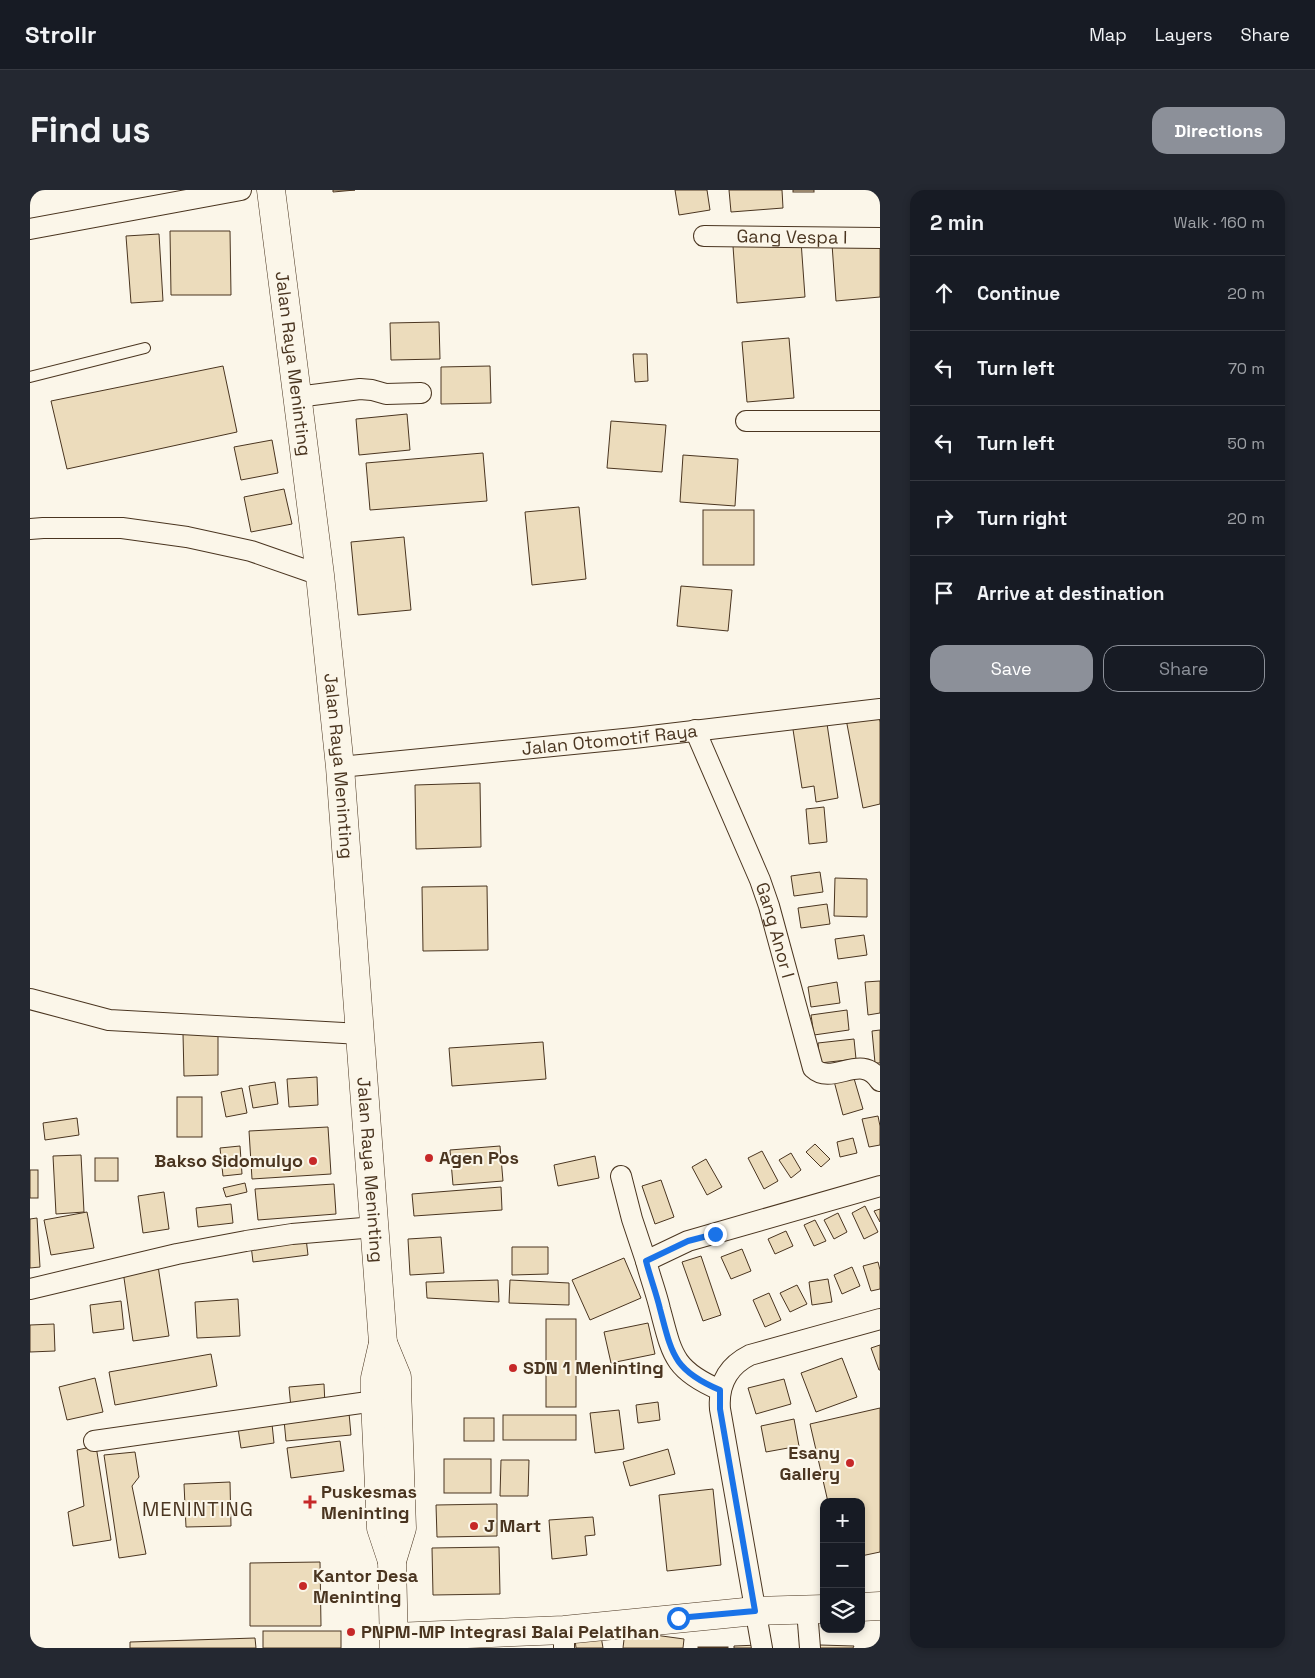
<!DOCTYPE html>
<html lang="en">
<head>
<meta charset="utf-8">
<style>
  :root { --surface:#171b24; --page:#242831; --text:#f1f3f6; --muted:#9ea1a6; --line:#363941; --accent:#8c9099 }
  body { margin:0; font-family:"Space Grotesk",sans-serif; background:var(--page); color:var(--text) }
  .controls { position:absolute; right:15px; bottom:15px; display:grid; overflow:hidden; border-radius:10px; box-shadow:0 2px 8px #0003 }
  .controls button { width:45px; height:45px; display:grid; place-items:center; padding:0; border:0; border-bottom:1px solid var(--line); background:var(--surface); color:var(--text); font:25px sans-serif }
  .stop { position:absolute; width:15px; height:15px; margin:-11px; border:4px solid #1a73e8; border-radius:50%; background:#fff }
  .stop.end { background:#1a73e8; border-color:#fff; box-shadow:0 1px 5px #0008 }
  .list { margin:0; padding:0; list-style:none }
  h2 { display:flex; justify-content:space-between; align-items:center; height:65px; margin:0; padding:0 20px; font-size:21px }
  h2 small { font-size:16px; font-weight:400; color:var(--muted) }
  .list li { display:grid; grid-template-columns:32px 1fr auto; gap:15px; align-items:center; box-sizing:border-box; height:75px; padding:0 20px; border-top:1px solid var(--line) }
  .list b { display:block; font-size:19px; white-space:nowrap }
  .list em { font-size:16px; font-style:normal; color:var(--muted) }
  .actions { display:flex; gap:10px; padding:15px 20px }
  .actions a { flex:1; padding:11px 0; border:1px solid var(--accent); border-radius:15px; text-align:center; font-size:18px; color:var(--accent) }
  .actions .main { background:var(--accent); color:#fff }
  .icon { flex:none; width:28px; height:28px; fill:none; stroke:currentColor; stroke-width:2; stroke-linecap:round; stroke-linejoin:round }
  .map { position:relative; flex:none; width:850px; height:1458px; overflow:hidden; border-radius:15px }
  header { display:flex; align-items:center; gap:30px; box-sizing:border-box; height:70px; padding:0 25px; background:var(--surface); border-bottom:1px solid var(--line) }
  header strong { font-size:24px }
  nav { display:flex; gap:28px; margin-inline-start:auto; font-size:18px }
  .intro { display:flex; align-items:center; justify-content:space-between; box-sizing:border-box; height:120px; padding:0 30px }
  h1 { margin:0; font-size:35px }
  .button { padding:12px 22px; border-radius:15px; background:var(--accent); color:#fff; font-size:18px; font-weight:700 }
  main { display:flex; gap:30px; padding:0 30px }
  aside { flex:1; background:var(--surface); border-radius:15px; box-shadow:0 2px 8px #0003 }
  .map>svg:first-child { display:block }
</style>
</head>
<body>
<header>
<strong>Strollr</strong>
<nav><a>Map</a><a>Layers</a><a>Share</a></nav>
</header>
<div class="intro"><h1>Find us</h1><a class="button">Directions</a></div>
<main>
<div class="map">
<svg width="850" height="1458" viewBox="0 0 850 1458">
  <rect width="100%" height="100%" fill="#fbf6e9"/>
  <g fill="#ecdcbc" stroke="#4a3520">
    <path d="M303,0H325L303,2Z"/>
    <path d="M645,0H677L680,20L649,25Z"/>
    <path d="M699,0H752L753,18L701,22Z"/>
    <rect x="763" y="0" width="21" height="2"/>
    <path d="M140,41H200L201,105H141Z"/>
    <path d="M129,44L133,111L101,113L96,46Z"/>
    <path d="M850,50V107L806,111L802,54Z"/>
    <path d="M771,51L775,107L707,113L703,56Z"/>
    <path d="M409,132L410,169L361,170L360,133Z"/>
    <path d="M759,148L764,208L717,212L712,152Z"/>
    <path d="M603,164H617L618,191L605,192Z"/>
    <path d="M193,176L207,242L37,279L21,211Z"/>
    <path d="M460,176L461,213L411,214V177Z"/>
    <path d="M377,224L380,260L329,265L326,229Z"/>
    <path d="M581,231L636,235L632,282L577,278Z"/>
    <path d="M242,250L248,283L211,290L204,257Z"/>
    <path d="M453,263L457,311L340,320L336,273Z"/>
    <path d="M653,265L708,269L705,316L650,312Z"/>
    <path d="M254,299L262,334L221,342L214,307Z"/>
    <path d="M549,317L556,389L502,395L495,322Z"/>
    <rect x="673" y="320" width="51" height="55"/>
    <path d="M374,347L381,420L328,425L321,352Z"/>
    <path d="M651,396L702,400L698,441L647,436Z"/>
    <path d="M848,522L850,532V614L833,618L816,529Z"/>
    <path d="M796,527L808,608L786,612L784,596L772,598L762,533Z"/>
    <path d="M450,593L451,657L386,659L385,595Z"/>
    <path d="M794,617L797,652L779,654L776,619Z"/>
    <path d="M790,682L793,702L764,706L761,686Z"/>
    <path d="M805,688L837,689V727L804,726Z"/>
    <path d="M457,696L458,760L393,761L392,697Z"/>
    <path d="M797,714L800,734L771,738L768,718Z"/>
    <path d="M834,745L837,765L808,769L805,749Z"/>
    <path d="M850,791V823L838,825L835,792Z"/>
    <path d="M807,792L810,813L781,817L778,797Z"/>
    <path d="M817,820L819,840L784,845L781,825Z"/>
    <path d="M850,840V873H845L842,841Z"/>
    <path d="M188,843V885L154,886L153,844Z"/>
    <path d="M824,849L826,869L790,873L788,853Z"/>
    <path d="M513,852L516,889L422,896L419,858Z"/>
    <path d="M823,885L833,919L813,925L804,891Z"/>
    <path d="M287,887L288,915L259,917L257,889Z"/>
    <path d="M245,892L248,914L223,918L219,896Z"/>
    <path d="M212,898L217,923L196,927L191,902Z"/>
    <rect x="147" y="907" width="25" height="40"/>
    <path d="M848,926L850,936V955L839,957L832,929Z"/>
    <path d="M47,928L49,945L15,950L13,933Z"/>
    <path d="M298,937L301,984L222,989L219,941Z"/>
    <path d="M823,948L827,963L810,967L807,952Z"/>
    <path d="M785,954L800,969L791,977L776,962Z"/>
    <path d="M210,956L212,984L193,986L190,958Z"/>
    <path d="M470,956L473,991L423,995L420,960Z"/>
    <path d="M732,961L748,991L734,999L718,968Z"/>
    <path d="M761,963L771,980L761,988L749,970Z"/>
    <path d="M51,965L54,1022L26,1024L23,966Z"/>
    <path d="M565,966L569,988L528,996L524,975Z"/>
    <rect x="65" y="968" width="23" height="23"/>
    <path d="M676,969L692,997L677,1005L662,977Z"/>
    <rect x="0" y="980" width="8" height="28"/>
    <path d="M631,990L644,1027L625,1034L612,996Z"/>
    <path d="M215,993L217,1002L196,1007L193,998Z"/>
    <path d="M304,994L306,1024L228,1030L225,999Z"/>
    <path d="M471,997L472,1020L384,1026L382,1004Z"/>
    <path d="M134,1002L139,1039L113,1043L108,1006Z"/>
    <path d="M201,1014L203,1033L168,1037L166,1018Z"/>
    <path d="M835,1016L848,1042L834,1049L822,1023Z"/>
    <path d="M850,1019V1032L844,1021Z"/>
    <path d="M57,1022L64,1058L21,1065L14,1030Z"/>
    <path d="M808,1023L817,1042L804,1049L794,1030Z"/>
    <path d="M7,1028L10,1077L0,1078V1029Z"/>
    <path d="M785,1030L796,1051L784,1056L774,1035Z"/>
    <path d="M756,1041L763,1056L745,1064L738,1049Z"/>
    <path d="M411,1047L414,1083L380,1085L378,1049Z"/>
    <path d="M276,1048L278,1065L223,1072L221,1055Z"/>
    <path d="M482,1057H518V1084L482,1085Z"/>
    <path d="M712,1059L721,1081L701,1089L691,1067Z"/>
    <path d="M671,1066L691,1125L673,1131L652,1072Z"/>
    <path d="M594,1068L611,1108L560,1130L542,1090Z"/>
    <path d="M848,1072L850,1080V1099L841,1101L833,1076Z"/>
    <path d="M128,1076L139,1146L103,1151L93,1081Z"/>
    <path d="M822,1077L830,1096L812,1104L804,1085Z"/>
    <path d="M798,1089L802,1112L782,1115L779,1092Z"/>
    <path d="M468,1090L469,1112L397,1108L396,1092Z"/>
    <path d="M480,1090L539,1093V1115L479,1113Z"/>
    <path d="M767,1095L777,1114L760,1122L750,1103Z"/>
    <path d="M739,1103L751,1130L735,1137L723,1110Z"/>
    <path d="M208,1109L210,1146L167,1148L165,1112Z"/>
    <path d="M91,1111L94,1139L63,1143L60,1115Z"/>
    <rect x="516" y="1129" width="30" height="88"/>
    <path d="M618,1133L625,1164L581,1173L574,1142Z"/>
    <path d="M24,1134L25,1161L0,1162V1135Z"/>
    <path d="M850,1155V1180H849L841,1158Z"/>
    <path d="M181,1164L187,1196L85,1215L79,1182Z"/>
    <path d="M812,1168L827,1207L786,1222L771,1183Z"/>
    <path d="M65,1188L73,1222L37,1230L29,1197Z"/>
    <path d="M754,1189L761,1214L726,1224L718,1198Z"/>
    <path d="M294,1194L295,1215L261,1218L259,1197Z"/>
    <path d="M628,1212L630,1230L608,1233L606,1215Z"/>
    <path d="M850,1218V1362L831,1366V1312H798L780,1234Z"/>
    <path d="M589,1220L594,1259L565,1263L560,1223Z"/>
    <path d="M319,1223L321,1245L256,1251L254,1230Z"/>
    <rect x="473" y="1225" width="73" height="25"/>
    <rect x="434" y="1228" width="30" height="23"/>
    <path d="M764,1229L769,1256L736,1262L731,1236Z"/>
    <path d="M242,1234L244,1253L211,1258L208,1238Z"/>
    <path d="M310,1251L314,1281L261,1288L257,1258Z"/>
    <path d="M66,1256L81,1350L43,1356L38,1322L54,1316L47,1260Z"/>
    <path d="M638,1259L645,1284L600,1296L593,1272Z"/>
    <path d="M105,1262L109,1287L102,1296L116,1364L89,1368L74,1265Z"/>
    <rect x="414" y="1269" width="47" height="34"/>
    <path d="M471,1270H499L498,1306H470Z"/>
    <path d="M200,1292L201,1336L156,1337L154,1294Z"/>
    <path d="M683,1299L691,1375L637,1381L629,1305Z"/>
    <path d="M467,1314V1346L407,1347L406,1315Z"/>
    <path d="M563,1327L565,1345L555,1346L557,1365L522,1369L519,1330Z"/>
    <path d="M469,1357L470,1404L403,1405L402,1358Z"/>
    <path d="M290,1372L291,1436H220V1373Z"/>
    <rect x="233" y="1441" width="78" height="17"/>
    <path d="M595,1441L654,1449L653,1458H593Z"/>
    <path d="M571,1446L573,1458H546L545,1449Z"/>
    <path d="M225,1448L226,1458H100V1452Z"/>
    <path d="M729,1455V1458H704V1456Z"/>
    <path d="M790,1455L824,1456L823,1458H789Z"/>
    <rect x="668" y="1457" width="30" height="1"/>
  </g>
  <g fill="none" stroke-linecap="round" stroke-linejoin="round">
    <defs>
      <path id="service" d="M0,187L115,158"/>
      <g id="minor">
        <path d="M0,39L211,0"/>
        <path id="s1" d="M674,46L850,48"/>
        <path d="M267,207L330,199L342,200L356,204L391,203"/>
        <path d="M716,231H850"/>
        <path d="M0,339L13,338H92L157,347L221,361L290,385"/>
        <path id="s2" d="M665,540L730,690L739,716L783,878C803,897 831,861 850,891"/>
        <path id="s3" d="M310,577L604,548L850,519"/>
        <path d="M0,809L79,830L331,844"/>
        <path d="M591,986L602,1029L616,1071"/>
        <path d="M0,1099L147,1064L216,1051L262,1044L345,1037"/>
        <path d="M690,1200C643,1180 642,1164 630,1119C626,1102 620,1087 616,1071L658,1051L850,996"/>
        <path d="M64,1251L345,1211"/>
        <path d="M777,1420L780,1458"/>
        <path d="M534,1458V1440"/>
        <path d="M732,1458L690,1219C688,1194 698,1176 720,1165L850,1129"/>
      </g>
      <g id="secondary">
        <path d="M831,1417L850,1416"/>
        <path d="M364,1447L534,1440L725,1421L794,1419"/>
      </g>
      <g id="trunk">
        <path id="s4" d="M241,0L290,385L310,577L353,1153L345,1188V1211L351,1338L362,1371"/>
        <path d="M353,1153L367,1187V1198L372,1338L362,1371L364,1458"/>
      </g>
    </defs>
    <use href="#service" stroke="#4a3520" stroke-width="12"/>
    <use href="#minor" stroke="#4a3520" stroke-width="22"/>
    <use href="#secondary" stroke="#4a3520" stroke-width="29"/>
    <use href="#trunk" stroke="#4a3520" stroke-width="29"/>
    <use href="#service" stroke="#fbf6e9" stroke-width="10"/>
    <use href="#minor" stroke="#fbf6e9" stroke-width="20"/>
    <use href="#secondary" stroke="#fbf6e9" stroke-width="28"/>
    <use href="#trunk" stroke="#fbf6e9" stroke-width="28"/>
  </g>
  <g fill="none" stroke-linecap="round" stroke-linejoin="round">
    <path stroke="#1a73e8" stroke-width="6" d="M648,1428L725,1421L690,1219V1200C643,1180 642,1164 630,1119C626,1102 620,1087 616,1071L658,1051L685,1044"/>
  </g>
  <g fill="#c62828" stroke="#fbf6e9" stroke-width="2">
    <circle cx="399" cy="968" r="5"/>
    <circle cx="283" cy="971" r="5"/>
    <circle cx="483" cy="1178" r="5"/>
    <circle cx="820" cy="1273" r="5"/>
    <path d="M277.5 1304.5h5v5h5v5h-5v5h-5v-5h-5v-5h5z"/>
    <circle cx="444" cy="1336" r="5"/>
    <circle cx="273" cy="1396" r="5"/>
    <circle cx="321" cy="1442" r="5"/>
  </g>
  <g text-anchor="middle" stroke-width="4" stroke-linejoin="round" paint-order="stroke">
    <g font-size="18" fill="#4a3520" stroke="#fbf6e9">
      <text dy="6" stroke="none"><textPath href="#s1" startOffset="88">Gang Vespa I</textPath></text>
      <text dy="6" stroke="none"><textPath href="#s4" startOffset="175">Jalan Raya Meninting</textPath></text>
      <text dy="6" stroke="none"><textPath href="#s3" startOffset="271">Jalan Otomotif Raya</textPath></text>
      <text dy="6" stroke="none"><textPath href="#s4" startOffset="580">Jalan Raya Meninting</textPath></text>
      <text dy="6" stroke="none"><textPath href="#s2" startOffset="216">Gang Anor I</textPath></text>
      <text dy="6" stroke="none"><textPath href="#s4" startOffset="985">Jalan Raya Meninting</textPath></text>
    </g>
    <g font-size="18" font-weight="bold" fill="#4a3520" stroke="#fbf6e9" text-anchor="start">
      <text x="409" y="974">Agen Pos</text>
      <text x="273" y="977" text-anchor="end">Bakso Sidomulyo</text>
      <text x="493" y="1184">SDN 1 Meninting</text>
      <text x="810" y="1269" text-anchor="end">Esany<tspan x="810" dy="21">Gallery</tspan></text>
      <text x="291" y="1308">Puskesmas<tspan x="291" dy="21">Meninting</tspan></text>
      <text x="454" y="1342">J Mart</text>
      <text x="283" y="1392">Kantor Desa<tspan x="283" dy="21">Meninting</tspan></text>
      <text x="331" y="1448">PNPM-MP Integrasi Balai Pelatihan</text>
    </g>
    <g font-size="20" letter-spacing="1" fill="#4a3520" stroke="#fbf6e9">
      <text x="168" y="1326">MENINTING</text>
    </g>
  </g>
</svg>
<div class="controls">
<button>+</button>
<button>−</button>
<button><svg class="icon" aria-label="layers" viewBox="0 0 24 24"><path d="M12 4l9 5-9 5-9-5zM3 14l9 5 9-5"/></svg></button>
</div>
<div class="stop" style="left:648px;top:1428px"></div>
<div class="stop end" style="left:685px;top:1044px"></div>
</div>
<aside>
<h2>2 min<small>Walk · 160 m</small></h2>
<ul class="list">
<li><svg class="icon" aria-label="ahead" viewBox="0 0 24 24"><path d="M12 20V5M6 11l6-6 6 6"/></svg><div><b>Continue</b></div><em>20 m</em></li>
<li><svg class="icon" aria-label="left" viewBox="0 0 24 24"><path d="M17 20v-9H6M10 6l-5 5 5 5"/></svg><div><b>Turn left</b></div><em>70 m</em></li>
<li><svg class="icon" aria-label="left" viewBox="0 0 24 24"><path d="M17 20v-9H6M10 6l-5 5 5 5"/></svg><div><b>Turn left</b></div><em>50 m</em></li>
<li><svg class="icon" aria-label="right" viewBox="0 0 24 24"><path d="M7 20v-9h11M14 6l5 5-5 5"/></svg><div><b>Turn right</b></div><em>20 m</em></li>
<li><svg class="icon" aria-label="arrive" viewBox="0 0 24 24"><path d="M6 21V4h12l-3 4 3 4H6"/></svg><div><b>Arrive at destination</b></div></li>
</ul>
<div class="actions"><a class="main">Save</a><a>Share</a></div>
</aside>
</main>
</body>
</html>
